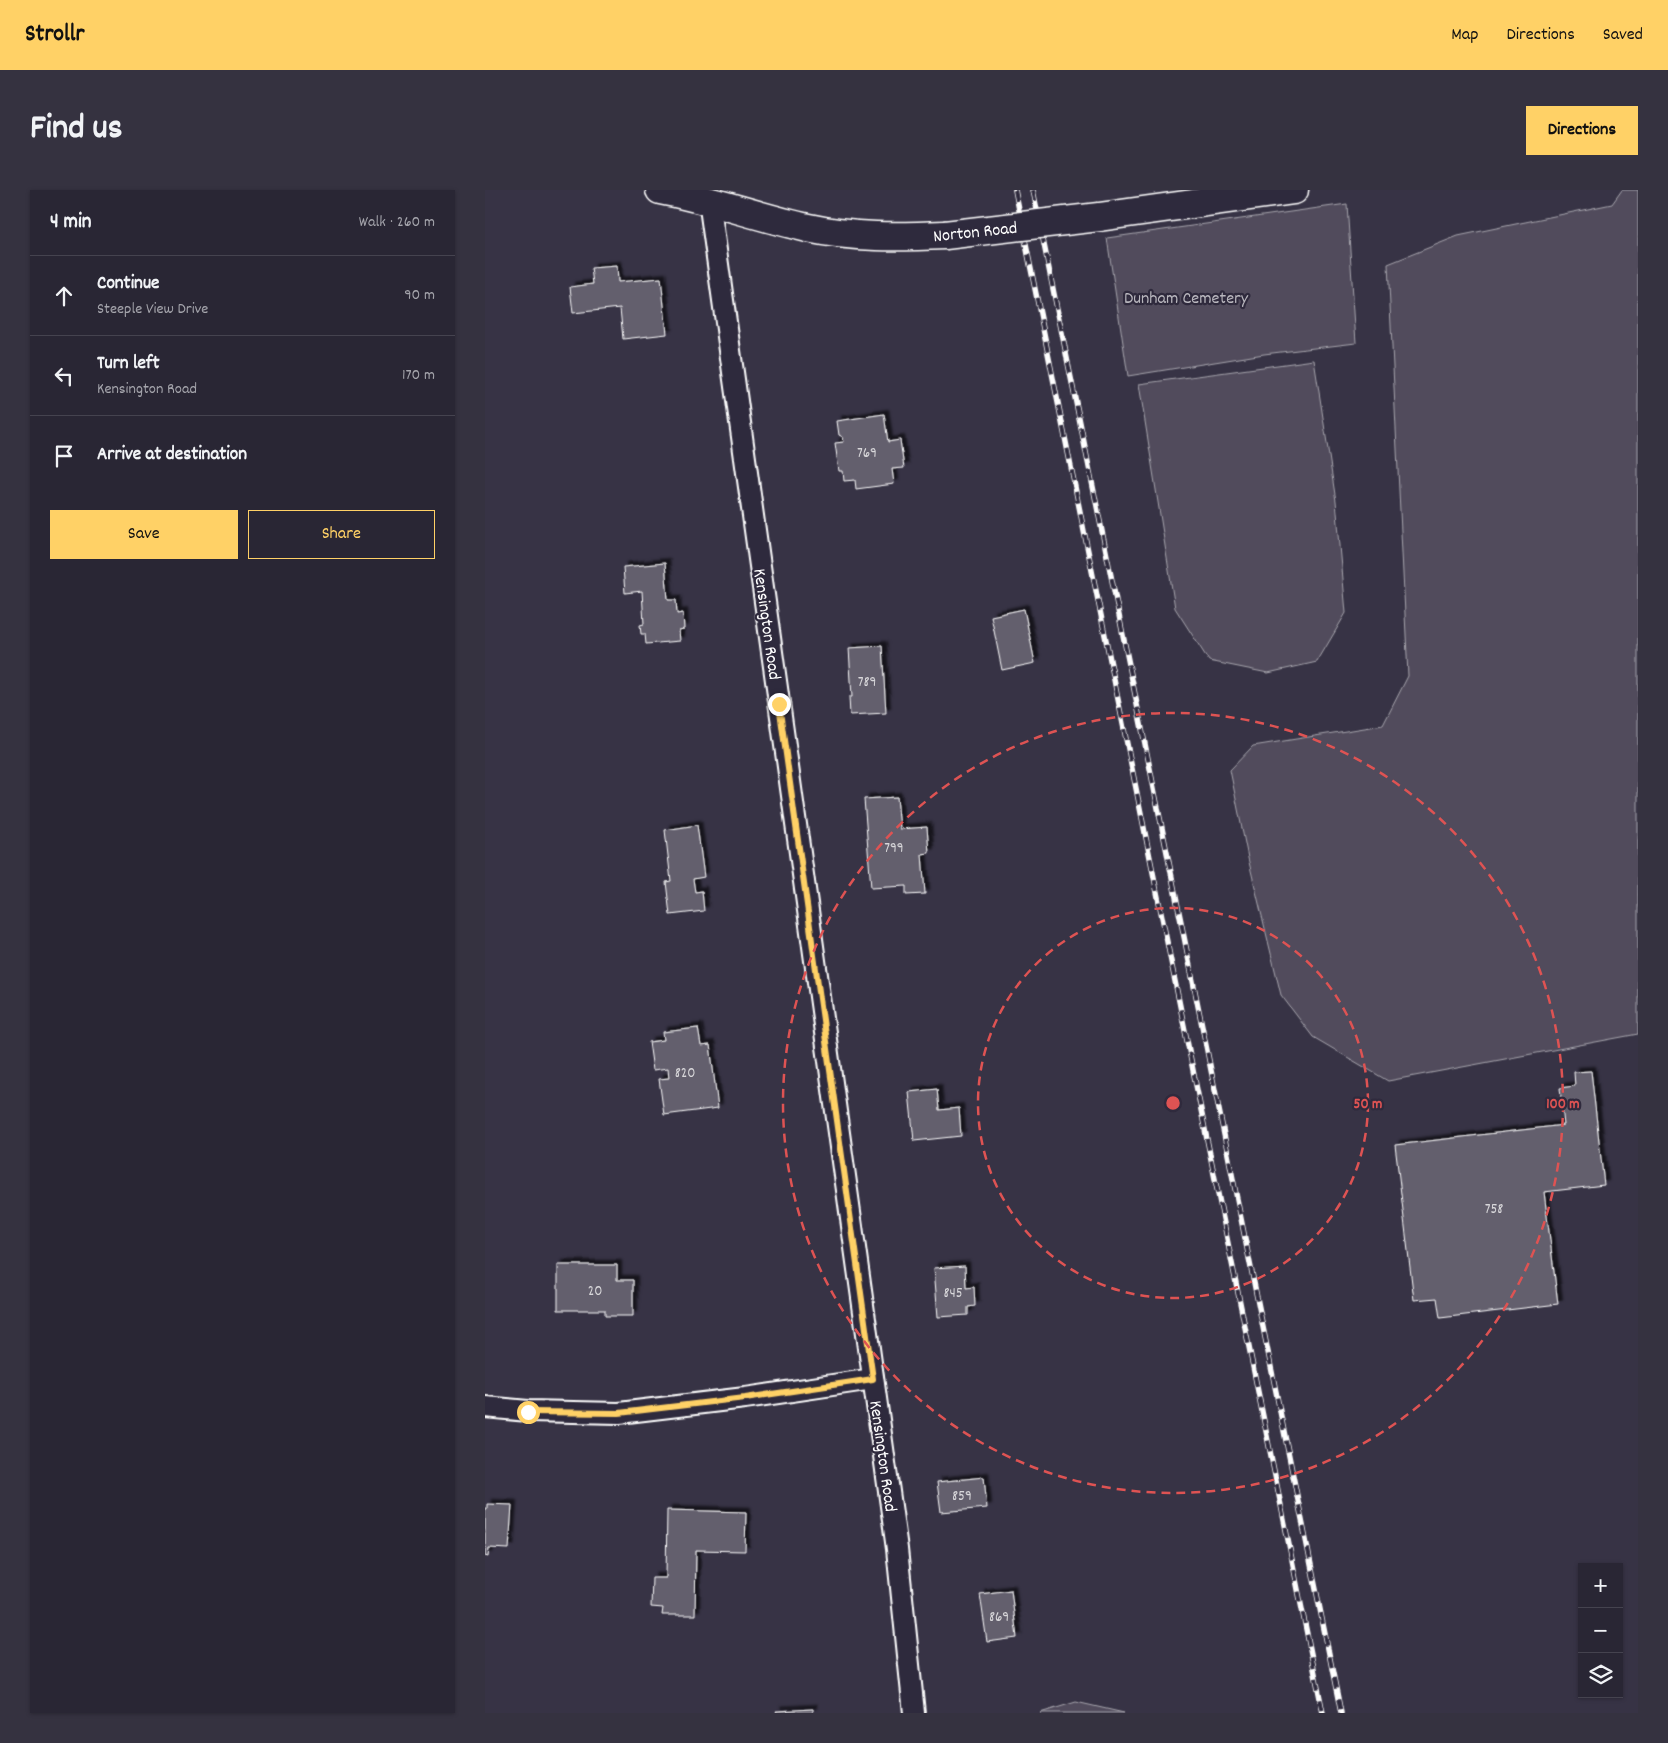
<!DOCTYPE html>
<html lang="en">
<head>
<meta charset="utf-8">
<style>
  :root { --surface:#292634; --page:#353240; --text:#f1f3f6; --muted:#a5a5ac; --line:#45434f; --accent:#ffd166 }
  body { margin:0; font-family:Dekko,sans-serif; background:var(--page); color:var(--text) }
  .controls { position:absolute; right:15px; bottom:15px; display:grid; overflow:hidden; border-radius:0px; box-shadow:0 1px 4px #0004 }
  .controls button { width:45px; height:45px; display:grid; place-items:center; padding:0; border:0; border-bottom:1px solid var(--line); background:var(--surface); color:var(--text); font:25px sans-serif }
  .stop { position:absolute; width:15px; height:15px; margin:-11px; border:4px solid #ffd166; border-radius:50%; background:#fff }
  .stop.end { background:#ffd166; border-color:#fff; box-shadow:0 1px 5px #0008 }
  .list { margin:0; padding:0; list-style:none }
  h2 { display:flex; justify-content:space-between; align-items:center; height:65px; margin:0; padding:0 20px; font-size:21px }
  h2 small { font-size:16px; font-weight:400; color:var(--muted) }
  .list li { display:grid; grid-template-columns:32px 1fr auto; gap:15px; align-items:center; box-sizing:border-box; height:80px; padding:0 20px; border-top:1px solid var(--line) }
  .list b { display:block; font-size:19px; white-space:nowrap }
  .list p { margin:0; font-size:16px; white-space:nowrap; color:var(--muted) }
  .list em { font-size:16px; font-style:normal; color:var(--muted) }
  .actions { display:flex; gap:10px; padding:15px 20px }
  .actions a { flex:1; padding:11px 0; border:1px solid var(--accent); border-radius:0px; text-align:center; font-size:18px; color:var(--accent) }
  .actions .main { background:var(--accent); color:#111 }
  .icon { flex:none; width:28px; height:28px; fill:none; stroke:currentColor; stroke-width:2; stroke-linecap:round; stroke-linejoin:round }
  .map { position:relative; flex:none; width:1153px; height:1523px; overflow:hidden; border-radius:0px }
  header { display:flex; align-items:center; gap:30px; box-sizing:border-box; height:70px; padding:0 25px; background:var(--accent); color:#111 }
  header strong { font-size:24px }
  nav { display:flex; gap:28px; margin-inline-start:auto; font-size:18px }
  .intro { display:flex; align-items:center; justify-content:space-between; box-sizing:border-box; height:120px; padding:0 30px }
  h1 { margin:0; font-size:35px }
  .button { padding:12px 22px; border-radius:0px; background:var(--accent); color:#111; font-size:18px; font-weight:700 }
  main { display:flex; gap:30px; padding:0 30px }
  aside { flex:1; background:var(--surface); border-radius:0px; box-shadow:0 1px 4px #0004 }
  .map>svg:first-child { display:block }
</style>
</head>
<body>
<header>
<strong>Strollr</strong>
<nav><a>Map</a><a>Directions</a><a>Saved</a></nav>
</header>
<div class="intro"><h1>Find us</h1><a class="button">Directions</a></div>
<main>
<aside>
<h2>4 min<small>Walk · 260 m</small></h2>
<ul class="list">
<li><svg class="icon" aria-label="ahead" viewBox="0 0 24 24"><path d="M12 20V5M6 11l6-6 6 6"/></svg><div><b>Continue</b><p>Steeple View Drive</p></div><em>90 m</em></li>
<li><svg class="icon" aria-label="left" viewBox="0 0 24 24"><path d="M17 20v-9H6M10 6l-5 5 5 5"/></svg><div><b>Turn left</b><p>Kensington Road</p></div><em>170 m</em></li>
<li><svg class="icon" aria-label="arrive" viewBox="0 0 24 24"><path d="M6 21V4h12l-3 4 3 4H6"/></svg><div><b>Arrive at destination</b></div></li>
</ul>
<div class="actions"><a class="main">Save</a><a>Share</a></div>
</aside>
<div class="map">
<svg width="1153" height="1523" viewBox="0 0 1153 1523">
  <defs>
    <filter id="shadow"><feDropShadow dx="4.5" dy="-4.5" stdDeviation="1" flood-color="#0009"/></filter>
  </defs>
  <rect width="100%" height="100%" fill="#373345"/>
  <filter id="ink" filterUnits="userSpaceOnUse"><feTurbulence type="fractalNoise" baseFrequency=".02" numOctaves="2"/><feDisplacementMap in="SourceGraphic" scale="10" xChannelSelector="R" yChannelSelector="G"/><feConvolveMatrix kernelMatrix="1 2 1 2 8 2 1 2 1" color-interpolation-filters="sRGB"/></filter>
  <g filter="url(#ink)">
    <g fill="#514c5c" stroke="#a8a6ae">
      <path d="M1137,0H1153V844L903,891L828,847L796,805L763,668L745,580L768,556L898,535L923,486L903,74L973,46L1127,14Z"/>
      <path d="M862,14L871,153L779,164L643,186L622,48Z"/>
      <path d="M829,170L851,311L861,423L832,472L783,483L724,471L690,418L654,194Z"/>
      <path d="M591,1512L639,1523H555Z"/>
    </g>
    <g fill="#635f6d" stroke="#fff" filter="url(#shadow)">
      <path d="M132,76L133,92L176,88L182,144L138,149L135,118L88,123L85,97L108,94L106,78Z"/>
      <path d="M399,224L403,252L415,250L419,278L407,279L409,294L371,299L370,290L359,291L358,281H354L350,253L359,252L358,247L354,245L352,231Z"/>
      <path d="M180,373L183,410H191L192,424L198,423L199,439L194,440L195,451L161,454L160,444H156L155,435L159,434L157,401L140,403L138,377Z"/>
      <path d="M539,419L550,473L517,480L506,426Z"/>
      <path d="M397,456L401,523L365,525L364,507H367L364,458Z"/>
      <path d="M412,607L415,639L442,637L444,663L437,664L440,704L421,705V696L386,698L379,609Z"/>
      <path d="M212,635L219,687L208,689L210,702L217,701L219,721L185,725L181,692L186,691L180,640Z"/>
      <path d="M213,838L216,856L225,855L233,918L179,925L174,889L184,888L183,878L168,880L164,852L179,850L178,842Z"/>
      <path d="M1106,881L1119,995L1059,1002L1073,1114L955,1128L952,1108L929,1110L910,955L1079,935L1075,898L1090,896L1089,882Z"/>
      <path d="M452,899L454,920L474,918L476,946L429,951L424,902Z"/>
      <path d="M73,1075H132V1090H148V1126H120V1120H73Z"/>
      <path d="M480,1076L481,1098L489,1097L490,1116L483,1117V1125L453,1127L449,1078Z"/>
      <path d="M499,1287L502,1318L456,1322L452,1292Z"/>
      <path d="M2,1314L27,1315L24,1359L4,1358L3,1367L0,1366V1319H2Z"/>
      <path d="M182,1320L261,1322L260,1361L211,1360L210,1425H177L178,1418L166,1417L167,1388H181Z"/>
      <path d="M526,1400L532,1448L502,1452L495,1404Z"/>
      <path d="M328,1519V1523H292L291,1521Z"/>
    </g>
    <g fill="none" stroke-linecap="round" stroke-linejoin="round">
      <defs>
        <g id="street">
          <path d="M224,10L412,1359L429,1523"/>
          <path d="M0,1217L43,1221L134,1223L260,1208L388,1189"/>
        </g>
        <g id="secondary">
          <path d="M175,0C225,9 273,27 323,38C368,48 414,47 460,45"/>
          <path d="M614,27L809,0"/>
        </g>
      </defs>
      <use href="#street" stroke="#fff" stroke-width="24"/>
      <use href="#secondary" stroke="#fff" stroke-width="31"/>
      <use href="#street" stroke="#2f2a3d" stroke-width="20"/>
      <use href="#secondary" stroke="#2f2a3d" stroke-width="28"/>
      <defs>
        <g id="rail">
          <path d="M530,0L838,1523"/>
          <path d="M548,0L856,1523"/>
        </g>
      </defs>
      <use href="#rail" stroke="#fff" stroke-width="5.5"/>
      <use href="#rail" stroke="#2f2a3d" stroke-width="4" stroke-dasharray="11" stroke-linecap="butt"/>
      <defs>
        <path id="secondary-bridge" d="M460,45L614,27"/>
      </defs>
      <use href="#secondary-bridge" stroke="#fff" stroke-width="31" stroke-linecap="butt"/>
      <use href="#secondary-bridge" stroke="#2f2a3d" stroke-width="28"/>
    </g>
  </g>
  <g fill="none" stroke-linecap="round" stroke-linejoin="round" filter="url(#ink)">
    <path stroke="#ffd166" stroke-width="6" d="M43,1222L134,1223L260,1208L388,1189L294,514"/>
  </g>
  <g fill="none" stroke="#de5353" stroke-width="2.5" stroke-dasharray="9 6">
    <circle cx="688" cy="913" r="195"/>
    <circle cx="688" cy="913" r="390"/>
  </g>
  <g text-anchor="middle" stroke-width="4.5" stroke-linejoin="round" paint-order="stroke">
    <g font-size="15" fill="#d8d7da">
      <text x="382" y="267">769</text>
      <text x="382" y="496">789</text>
      <text x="409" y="662">799</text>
      <text x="200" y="887">820</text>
      <text x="1009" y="1023">758</text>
      <text x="110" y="1105">20</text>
      <text x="468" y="1107">845</text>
      <text x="477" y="1310">859</text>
      <text x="514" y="1431">869</text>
    </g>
    <g font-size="18" fill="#fff" stroke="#2f2a3d">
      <text transform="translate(490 41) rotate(-6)" y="6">Norton Road</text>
      <text transform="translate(283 434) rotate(82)" y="6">Kensington Road</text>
      <text transform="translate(399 1266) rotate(82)" y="6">Kensington Road</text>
    </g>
    <g font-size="18" fill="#b9b7be" stroke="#2f2a3d">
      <text x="701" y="113">Dunham Cemetery</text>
    </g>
  </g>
  <circle cx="688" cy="913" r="8" fill="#de5353" stroke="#2f2a3d" stroke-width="2.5"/>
  <g font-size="15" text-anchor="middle" font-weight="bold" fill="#de5353" stroke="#2f2a3d" stroke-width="4.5" stroke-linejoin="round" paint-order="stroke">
    <text x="883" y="918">50 m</text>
    <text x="1078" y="918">100 m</text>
  </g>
</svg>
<div class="controls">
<button>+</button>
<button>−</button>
<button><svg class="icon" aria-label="layers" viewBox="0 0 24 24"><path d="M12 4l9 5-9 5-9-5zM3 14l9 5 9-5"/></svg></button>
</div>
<div class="stop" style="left:43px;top:1222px"></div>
<div class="stop end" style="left:294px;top:514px"></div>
</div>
</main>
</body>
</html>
